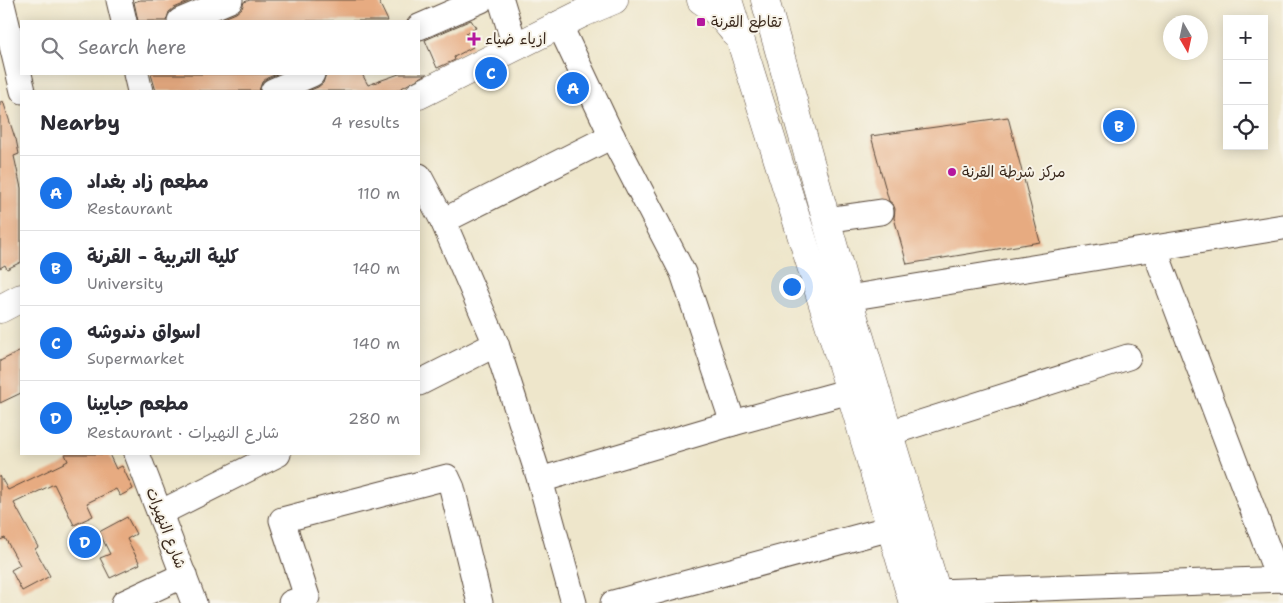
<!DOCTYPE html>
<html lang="en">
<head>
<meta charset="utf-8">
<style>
  :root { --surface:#fff; --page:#f7f7f7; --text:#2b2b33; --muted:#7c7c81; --line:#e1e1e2; --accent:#1a73e8 }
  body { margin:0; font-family:"Shantell Sans","Playpen Sans Arabic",sans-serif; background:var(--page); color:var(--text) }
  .controls { position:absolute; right:15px; top:15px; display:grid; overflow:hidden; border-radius:0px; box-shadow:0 2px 12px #0003 }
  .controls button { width:45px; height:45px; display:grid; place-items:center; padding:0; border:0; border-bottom:1px solid var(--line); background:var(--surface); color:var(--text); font:25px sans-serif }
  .compass { position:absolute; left:1163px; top:15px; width:45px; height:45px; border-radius:50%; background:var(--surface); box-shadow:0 2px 12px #0003; rotate:171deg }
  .you { position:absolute; left:791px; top:286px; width:18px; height:18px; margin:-12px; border:4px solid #fff; border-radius:50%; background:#1a73e8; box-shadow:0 0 0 8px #1a73e833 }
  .badge { display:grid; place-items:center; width:32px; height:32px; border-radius:50%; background:var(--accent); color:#fff; font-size:16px; font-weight:700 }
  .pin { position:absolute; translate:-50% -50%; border:2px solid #fff; box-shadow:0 1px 5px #0006 }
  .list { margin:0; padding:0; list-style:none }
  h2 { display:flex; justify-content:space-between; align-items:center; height:65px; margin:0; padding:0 20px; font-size:21px }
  h2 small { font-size:16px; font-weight:400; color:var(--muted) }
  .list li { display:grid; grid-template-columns:32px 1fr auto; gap:15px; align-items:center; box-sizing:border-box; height:75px; padding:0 20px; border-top:1px solid var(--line) }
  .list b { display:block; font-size:19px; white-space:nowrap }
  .list p { margin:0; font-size:16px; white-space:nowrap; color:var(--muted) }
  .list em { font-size:16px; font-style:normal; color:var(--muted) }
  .icon { flex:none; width:28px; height:28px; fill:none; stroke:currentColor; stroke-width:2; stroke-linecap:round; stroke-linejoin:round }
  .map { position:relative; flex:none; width:1283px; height:603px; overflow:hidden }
  .search { position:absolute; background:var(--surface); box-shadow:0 2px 12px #0003; left:20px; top:20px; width:400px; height:55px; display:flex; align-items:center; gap:12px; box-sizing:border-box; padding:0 18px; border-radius:0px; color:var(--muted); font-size:19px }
  .panel { position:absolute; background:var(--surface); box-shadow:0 2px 12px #0003; left:20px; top:90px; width:400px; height:365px; border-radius:0px }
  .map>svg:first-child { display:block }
</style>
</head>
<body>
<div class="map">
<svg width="1283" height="603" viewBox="0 0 1283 603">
  <rect width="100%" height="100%" fill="#f7f3e8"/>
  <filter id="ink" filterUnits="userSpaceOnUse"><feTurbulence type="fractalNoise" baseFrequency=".02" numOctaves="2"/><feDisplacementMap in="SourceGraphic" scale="10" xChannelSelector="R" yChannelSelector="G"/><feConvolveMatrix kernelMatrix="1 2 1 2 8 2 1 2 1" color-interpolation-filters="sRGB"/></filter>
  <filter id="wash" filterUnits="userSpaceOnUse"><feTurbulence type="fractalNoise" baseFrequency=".0096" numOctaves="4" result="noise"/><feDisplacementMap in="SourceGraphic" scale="20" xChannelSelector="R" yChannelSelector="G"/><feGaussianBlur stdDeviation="1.12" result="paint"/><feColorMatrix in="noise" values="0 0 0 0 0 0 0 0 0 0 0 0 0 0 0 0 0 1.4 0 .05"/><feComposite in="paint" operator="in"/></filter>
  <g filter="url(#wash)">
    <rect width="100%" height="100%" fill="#eee6cb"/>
    <g id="blocks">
      <g fill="#e7ab81">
        <path d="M140,0H193L174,8L169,12L166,21H138L134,2Z"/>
        <path d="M250,0H378L388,21H217L236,13L242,8L244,2Z"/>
        <path d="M471,20L476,28L466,33L473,47L454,57L455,60L437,68L425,40Z"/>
        <path d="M151,74H277L267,78L262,82L259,91H156Z"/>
        <path d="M326,74H362L368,85L399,74H427L396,91H308L318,87L323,83Z"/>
        <path d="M3,101L15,138L16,139L19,154L14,156L21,188V262L7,269L5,265L0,268V102Z"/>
        <path d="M1008,117L1040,242L907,264L894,218L895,209L893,204L889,201L871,136Z"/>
        <path d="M21,351V393L0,403V361Z"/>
        <path d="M65,454H109L116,469L122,466L133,489L120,496L116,489L87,503L93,516L74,525L54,484L14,503L38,547L35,549L50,576L22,591L11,570L20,565L5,538L0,540V476L8,490L68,461Z"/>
        <path d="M127,517L136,534L127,539L140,564L110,578L100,558L110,554L99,532Z"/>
      </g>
    </g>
  </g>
  <g filter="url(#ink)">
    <use href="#blocks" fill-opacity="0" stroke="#564638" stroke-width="1"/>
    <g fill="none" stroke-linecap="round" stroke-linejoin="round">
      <defs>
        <g id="minor">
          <path d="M1,0L23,91"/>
          <path d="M119,0L124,21"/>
          <path d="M501,0L515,46"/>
          <path d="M180,21L230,0"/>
          <path d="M559,24L612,136L683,273L733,423"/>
          <path d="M419,27L481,0"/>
          <path d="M136,74L140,91"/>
          <path d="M273,91L312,74"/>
          <path d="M419,176L443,221L496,344L540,480L574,603"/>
          <path d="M826,220L881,212"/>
          <path d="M443,221L612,136"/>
          <path d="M1154,248L1279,579"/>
          <path d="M848,298L1283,227"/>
          <path d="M419,383L496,344"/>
          <path d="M889,433L1128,357"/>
          <path d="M137,454L194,603"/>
          <path d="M540,480L733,423L850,391"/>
          <path d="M160,513L278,454"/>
          <path d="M937,592L1283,579"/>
          <path d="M124,603L184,575"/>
          <path d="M291,603L307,597L282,520L447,477L452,488L480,603"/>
          <path d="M613,603L891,528"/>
        </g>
        <g id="major">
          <path d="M600,0L583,13L614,0"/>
          <path d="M701,0C715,8 725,21 735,33"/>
          <path d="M728,0L850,391L913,603"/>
          <path d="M765,0L848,298L940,603"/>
          <path d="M419,95L583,13"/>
          <path d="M0,309L21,298"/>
        </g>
      </defs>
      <use href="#minor" stroke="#564638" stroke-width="27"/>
      <use href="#major" stroke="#564638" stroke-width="29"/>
      <use href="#minor" stroke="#fff" stroke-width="25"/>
      <use href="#major" stroke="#fff" stroke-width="28"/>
    </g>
  </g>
  <g fill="#b5179e" stroke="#f7f3e8" stroke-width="2">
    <rect x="696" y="17" width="10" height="10" rx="2.5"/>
    <path d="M471.5 31.5h5v5h5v5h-5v5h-5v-5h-5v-5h5z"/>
    <circle cx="952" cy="172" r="5"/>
  </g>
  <g text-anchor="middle" stroke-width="4" stroke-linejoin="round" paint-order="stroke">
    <g font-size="15" fill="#3b2a1e" stroke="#f7f3e8" text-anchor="start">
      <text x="711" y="27">تقاطع القرنة</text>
      <text x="485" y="44">ازياء ضياء</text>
      <text x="962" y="177">مركز شرطة القرنة</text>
    </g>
    <g font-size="15" fill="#3b2a1e" stroke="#f7f3e8">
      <text transform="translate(166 528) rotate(69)" y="5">شارع النهيرات</text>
    </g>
  </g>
</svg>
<div class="controls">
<button>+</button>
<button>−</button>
<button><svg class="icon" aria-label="locate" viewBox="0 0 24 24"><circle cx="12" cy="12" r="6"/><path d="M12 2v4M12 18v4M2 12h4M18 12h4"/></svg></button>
</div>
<svg class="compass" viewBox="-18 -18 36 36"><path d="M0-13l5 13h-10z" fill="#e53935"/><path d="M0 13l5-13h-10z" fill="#7c7c81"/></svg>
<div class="you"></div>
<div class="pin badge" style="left:573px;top:88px">A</div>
<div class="pin badge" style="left:1119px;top:126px">B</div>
<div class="pin badge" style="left:491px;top:73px">C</div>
<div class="pin badge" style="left:85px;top:542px">D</div>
<div class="search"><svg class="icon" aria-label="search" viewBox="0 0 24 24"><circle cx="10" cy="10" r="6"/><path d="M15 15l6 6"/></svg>Search here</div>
<section class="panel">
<h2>Nearby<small>4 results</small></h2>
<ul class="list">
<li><span class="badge">A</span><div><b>مطعم زاد بغداد</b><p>Restaurant</p></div><em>110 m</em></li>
<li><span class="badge">B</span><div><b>كلية التربية - القرنة</b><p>University</p></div><em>140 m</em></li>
<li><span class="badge">C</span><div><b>اسواق دندوشه</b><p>Supermarket</p></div><em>140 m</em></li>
<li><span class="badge">D</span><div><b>مطعم حبايبنا</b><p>Restaurant · شارع النهيرات</p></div><em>280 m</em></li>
</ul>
</section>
</div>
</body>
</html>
